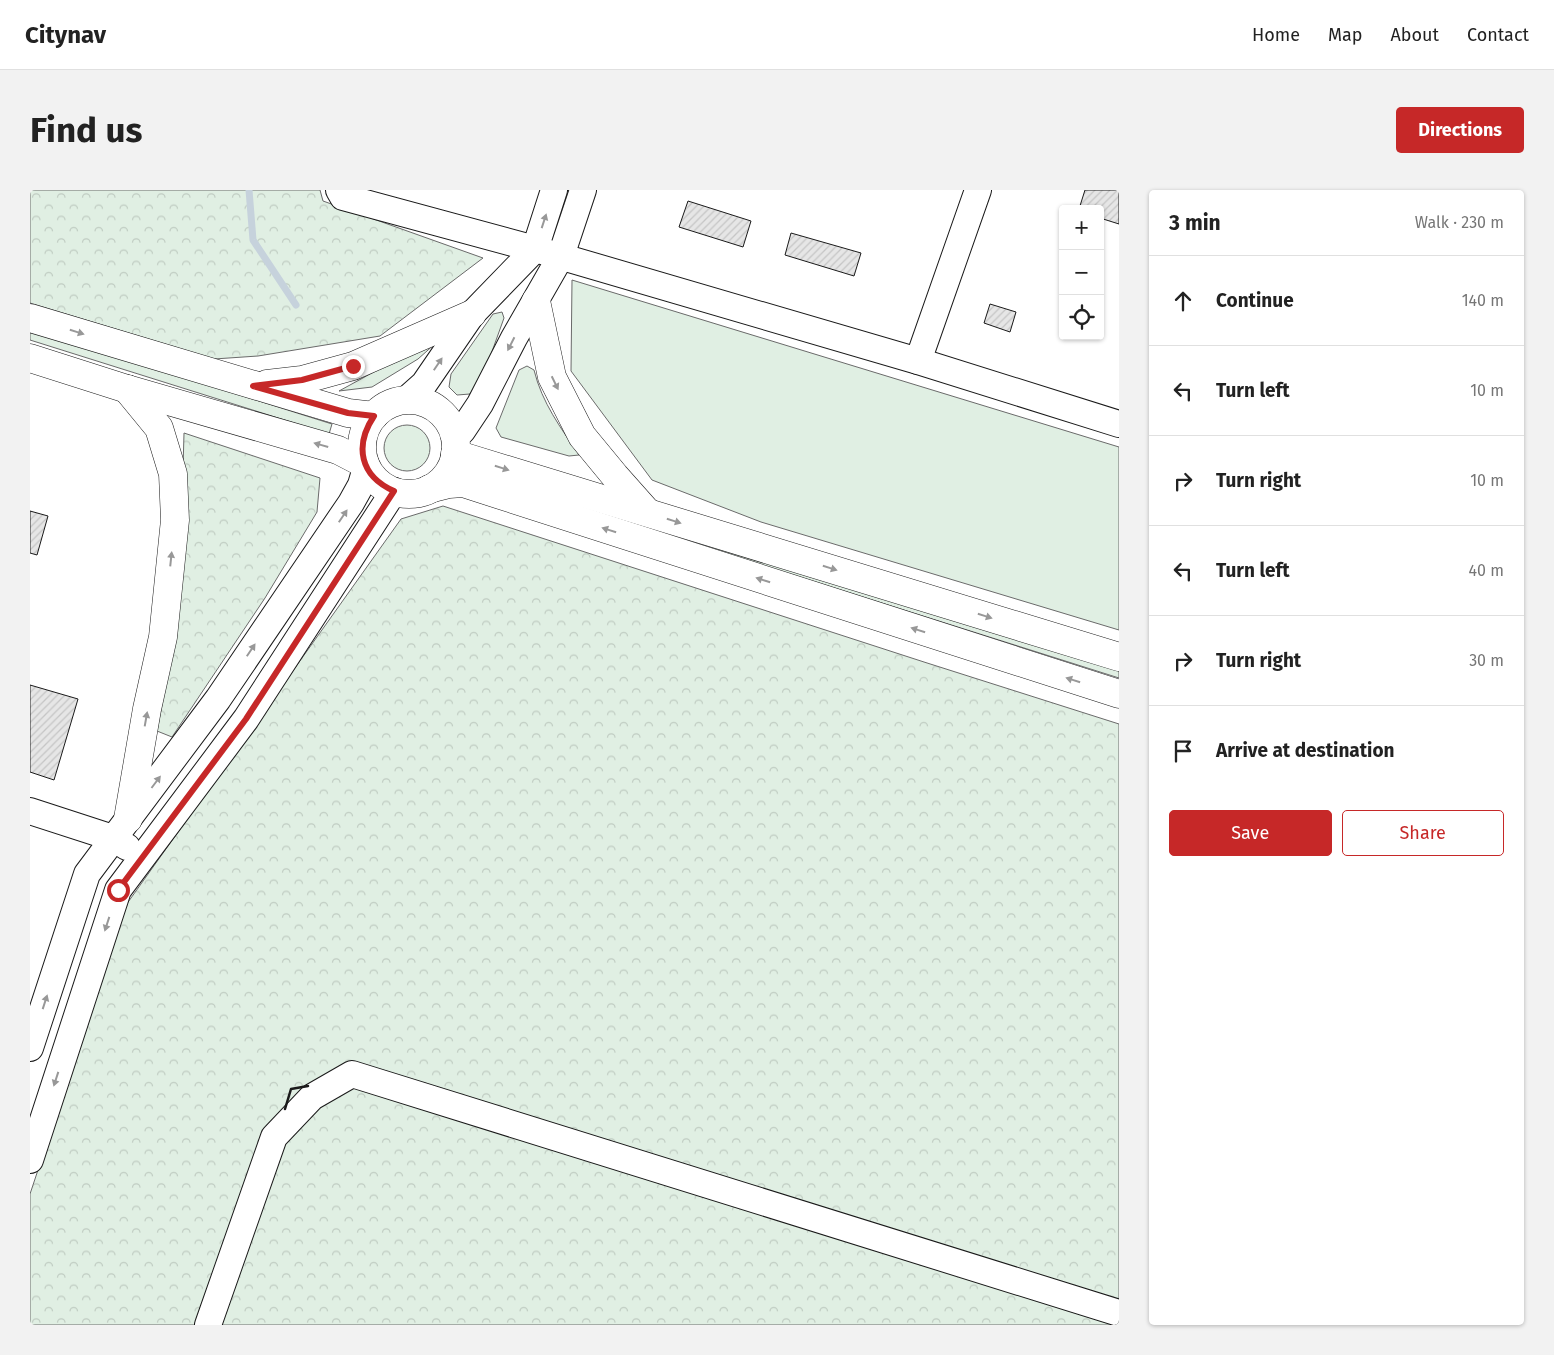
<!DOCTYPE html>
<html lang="en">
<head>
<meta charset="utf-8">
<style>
  :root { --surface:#fff; --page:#f2f2f2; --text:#222; --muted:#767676; --line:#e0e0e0; --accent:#c62828 }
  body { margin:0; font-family:"Fira Sans",sans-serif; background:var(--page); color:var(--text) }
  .controls { position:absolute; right:15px; top:15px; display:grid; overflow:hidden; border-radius:5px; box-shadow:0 1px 4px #0004 }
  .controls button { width:45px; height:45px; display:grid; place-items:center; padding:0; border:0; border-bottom:1px solid var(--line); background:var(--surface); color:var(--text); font:25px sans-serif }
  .stop { position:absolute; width:15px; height:15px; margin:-11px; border:4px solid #c62828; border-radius:50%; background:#fff }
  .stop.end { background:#c62828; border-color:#fff; box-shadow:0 1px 5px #0008 }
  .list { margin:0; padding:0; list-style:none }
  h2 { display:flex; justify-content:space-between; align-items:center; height:65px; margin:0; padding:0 20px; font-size:21px }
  h2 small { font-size:16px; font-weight:400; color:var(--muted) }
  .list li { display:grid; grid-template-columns:32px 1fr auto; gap:15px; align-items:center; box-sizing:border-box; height:90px; padding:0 20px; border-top:1px solid var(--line) }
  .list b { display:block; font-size:19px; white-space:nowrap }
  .list em { font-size:16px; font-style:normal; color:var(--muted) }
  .actions { display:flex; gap:10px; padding:15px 20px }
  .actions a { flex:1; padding:11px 0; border:1px solid var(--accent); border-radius:5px; text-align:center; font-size:18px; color:var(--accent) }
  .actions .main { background:var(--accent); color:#fff }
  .icon { flex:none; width:28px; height:28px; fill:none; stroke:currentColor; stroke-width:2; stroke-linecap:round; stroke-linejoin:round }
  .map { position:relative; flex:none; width:1089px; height:1135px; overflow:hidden; border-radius:5px }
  header { display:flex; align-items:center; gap:30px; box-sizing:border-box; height:70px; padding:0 25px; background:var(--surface); border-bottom:1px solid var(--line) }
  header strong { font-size:24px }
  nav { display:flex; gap:28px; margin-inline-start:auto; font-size:18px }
  .intro { display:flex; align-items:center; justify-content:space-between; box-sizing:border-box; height:120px; padding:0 30px }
  h1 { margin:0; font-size:35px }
  .button { padding:12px 22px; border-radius:5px; background:var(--accent); color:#fff; font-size:18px; font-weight:700 }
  main { display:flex; gap:30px; padding:0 30px }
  aside { flex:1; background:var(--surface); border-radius:5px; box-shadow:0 1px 4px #0004 }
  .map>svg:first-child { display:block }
</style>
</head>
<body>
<header>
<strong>Citynav</strong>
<nav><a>Home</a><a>Map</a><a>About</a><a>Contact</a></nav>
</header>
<div class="intro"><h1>Find us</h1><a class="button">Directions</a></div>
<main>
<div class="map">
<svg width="1089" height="1135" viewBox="0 0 1089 1135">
  <defs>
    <pattern id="forest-crowns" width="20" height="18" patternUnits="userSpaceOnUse" patternTransform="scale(1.25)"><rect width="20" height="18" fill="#e0efe3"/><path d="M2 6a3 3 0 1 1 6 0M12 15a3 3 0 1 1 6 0" fill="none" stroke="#c0ccc2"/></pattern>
    <pattern id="building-hatch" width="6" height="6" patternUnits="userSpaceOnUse" patternTransform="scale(1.25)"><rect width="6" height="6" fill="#e6e6e6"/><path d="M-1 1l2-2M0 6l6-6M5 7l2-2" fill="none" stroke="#c5c5c5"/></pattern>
  </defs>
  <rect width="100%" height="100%" fill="#fff"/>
  <g fill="#e0efe3" stroke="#6a6a6a">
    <path d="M542,90L1089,257V440L731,332L622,290L541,181Z"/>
    <path d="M472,122L474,128L455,181L440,204L427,205L419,197L421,184L463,124Z"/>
    <path d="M0,139L302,234L299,244L0,150Z"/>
    <path d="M406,148L407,152L388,169L342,197L309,201Z"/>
    <path d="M497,176L504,180C512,213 531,238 549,265L539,266L471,247L466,238L489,180Z"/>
    <circle cx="377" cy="258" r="23"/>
    <path d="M450,286L1089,475V488Z"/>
  </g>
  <g fill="url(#forest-crowns)" stroke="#6a6a6a">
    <path d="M0,0H290L293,11L453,68L350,146L228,166L184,169L0,113Z"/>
    <path d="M154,243L290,288L287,322L235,408L142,547L127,541L149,423Z"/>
    <path d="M413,316L894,472L1089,534V1135H0V1004L96,715L371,329Z"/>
  </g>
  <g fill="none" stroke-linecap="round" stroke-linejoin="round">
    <path stroke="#c6d2dc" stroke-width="7" d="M219,0L223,50L266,115"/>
  </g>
  <g fill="url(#building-hatch)" stroke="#1a1a1a">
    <path d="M1055,0H1089V34L1070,28V19H1049Z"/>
    <path d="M658,11L721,31L713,57L649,37Z"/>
    <path d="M761,43L831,63L824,86L755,65Z"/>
    <path d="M960,114L986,122L980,142L954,133Z"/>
    <path d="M0,321L18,326L7,365L0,363Z"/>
    <path d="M0,495L48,509L24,590L0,582Z"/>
  </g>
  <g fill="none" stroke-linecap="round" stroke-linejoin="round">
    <defs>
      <g id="minor">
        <path d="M309,0L313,7L505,59L888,171L1089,234"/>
        <path d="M888,171L948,0"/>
        <path d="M376,210L394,194L442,124L505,59L524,0"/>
        <path d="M424,245L432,241L450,214L484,148L531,66L553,0"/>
        <path d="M0,621L83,648L97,657"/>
        <path d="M0,858L57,684L188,509L321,313L331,295L336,278"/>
        <path d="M0,970L88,700L216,529L364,301"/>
        <path d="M178,1135L244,947L282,907L322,884L1089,1123"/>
      </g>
      <g id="major">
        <path d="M506,111L522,187L552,246L585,286L617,322"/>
        <path d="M0,128L318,223L344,226"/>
        <path d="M0,168L97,199L308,260L335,274"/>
        <path d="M237,194L272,190L323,176L442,124"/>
        <path d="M97,199L129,238L143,284L145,330L133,447L117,519L98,629"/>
        <circle cx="379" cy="257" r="47"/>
        <path d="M425,264L1089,467"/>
        <path d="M399,299L419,294L433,293L1089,504"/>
      </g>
    </defs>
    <use href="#minor" stroke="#1a1a1a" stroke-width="28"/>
    <use href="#major" stroke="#1a1a1a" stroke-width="29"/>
    <use href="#minor" stroke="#fff" stroke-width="26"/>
    <use href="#major" stroke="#fff" stroke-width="28"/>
    <path stroke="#1a1a1a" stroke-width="2.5" d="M255,919L261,899L278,896"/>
  </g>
  <defs><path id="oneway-solid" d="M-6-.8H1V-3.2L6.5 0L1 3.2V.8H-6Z" transform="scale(1.25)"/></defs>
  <g fill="#989898">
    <use href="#oneway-solid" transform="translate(514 31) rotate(-72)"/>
    <use href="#oneway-solid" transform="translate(47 142) rotate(17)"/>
    <use href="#oneway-solid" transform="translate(481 154) rotate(117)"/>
    <use href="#oneway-solid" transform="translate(408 174) rotate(-56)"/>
    <use href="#oneway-solid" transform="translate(525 193) rotate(64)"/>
    <use href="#oneway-solid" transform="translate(291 255) rotate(-164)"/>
    <use href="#oneway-solid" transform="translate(472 278) rotate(17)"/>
    <use href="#oneway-solid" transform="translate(313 326) rotate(-56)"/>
    <use href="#oneway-solid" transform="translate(644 331) rotate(17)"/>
    <use href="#oneway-solid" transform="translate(579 340) rotate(-162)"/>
    <use href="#oneway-solid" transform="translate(141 369) rotate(-84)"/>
    <use href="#oneway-solid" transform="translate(800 378) rotate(17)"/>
    <use href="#oneway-solid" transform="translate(733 390) rotate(-162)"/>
    <use href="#oneway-solid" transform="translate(955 426) rotate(17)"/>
    <use href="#oneway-solid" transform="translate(888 440) rotate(-162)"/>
    <use href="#oneway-solid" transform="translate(221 460) rotate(-56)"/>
    <use href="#oneway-solid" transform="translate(1043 490) rotate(-162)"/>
    <use href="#oneway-solid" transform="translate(116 529) rotate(-80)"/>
    <use href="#oneway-solid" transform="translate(126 592) rotate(-53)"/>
    <use href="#oneway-solid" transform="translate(77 734) rotate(108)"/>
    <use href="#oneway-solid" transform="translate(15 812) rotate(-72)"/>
    <use href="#oneway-solid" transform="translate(26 889) rotate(108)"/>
  </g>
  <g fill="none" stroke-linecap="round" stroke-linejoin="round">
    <path stroke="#c62828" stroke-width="6" d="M88,700L216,529L364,301C330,286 324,256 344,226L318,223L223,196L272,190L323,176"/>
  </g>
</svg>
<div class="controls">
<button>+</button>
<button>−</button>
<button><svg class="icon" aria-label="locate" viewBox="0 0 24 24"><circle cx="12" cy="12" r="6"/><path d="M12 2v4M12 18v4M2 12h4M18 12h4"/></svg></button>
</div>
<div class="stop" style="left:88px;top:700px"></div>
<div class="stop end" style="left:323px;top:176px"></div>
</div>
<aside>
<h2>3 min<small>Walk · 230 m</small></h2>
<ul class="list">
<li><svg class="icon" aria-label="ahead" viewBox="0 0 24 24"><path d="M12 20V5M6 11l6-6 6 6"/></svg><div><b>Continue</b></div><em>140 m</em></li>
<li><svg class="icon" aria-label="left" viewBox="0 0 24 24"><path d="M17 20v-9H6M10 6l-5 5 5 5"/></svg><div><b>Turn left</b></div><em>10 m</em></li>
<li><svg class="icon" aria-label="right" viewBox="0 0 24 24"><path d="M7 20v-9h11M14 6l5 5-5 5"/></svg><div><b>Turn right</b></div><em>10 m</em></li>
<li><svg class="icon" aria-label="left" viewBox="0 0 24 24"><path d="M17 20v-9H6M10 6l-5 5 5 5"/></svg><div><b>Turn left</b></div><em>40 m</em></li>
<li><svg class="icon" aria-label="right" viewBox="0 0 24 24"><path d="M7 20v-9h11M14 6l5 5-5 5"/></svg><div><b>Turn right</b></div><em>30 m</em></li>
<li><svg class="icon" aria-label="arrive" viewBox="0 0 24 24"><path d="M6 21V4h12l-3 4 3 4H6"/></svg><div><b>Arrive at destination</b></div></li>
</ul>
<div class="actions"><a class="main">Save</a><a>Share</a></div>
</aside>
</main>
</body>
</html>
